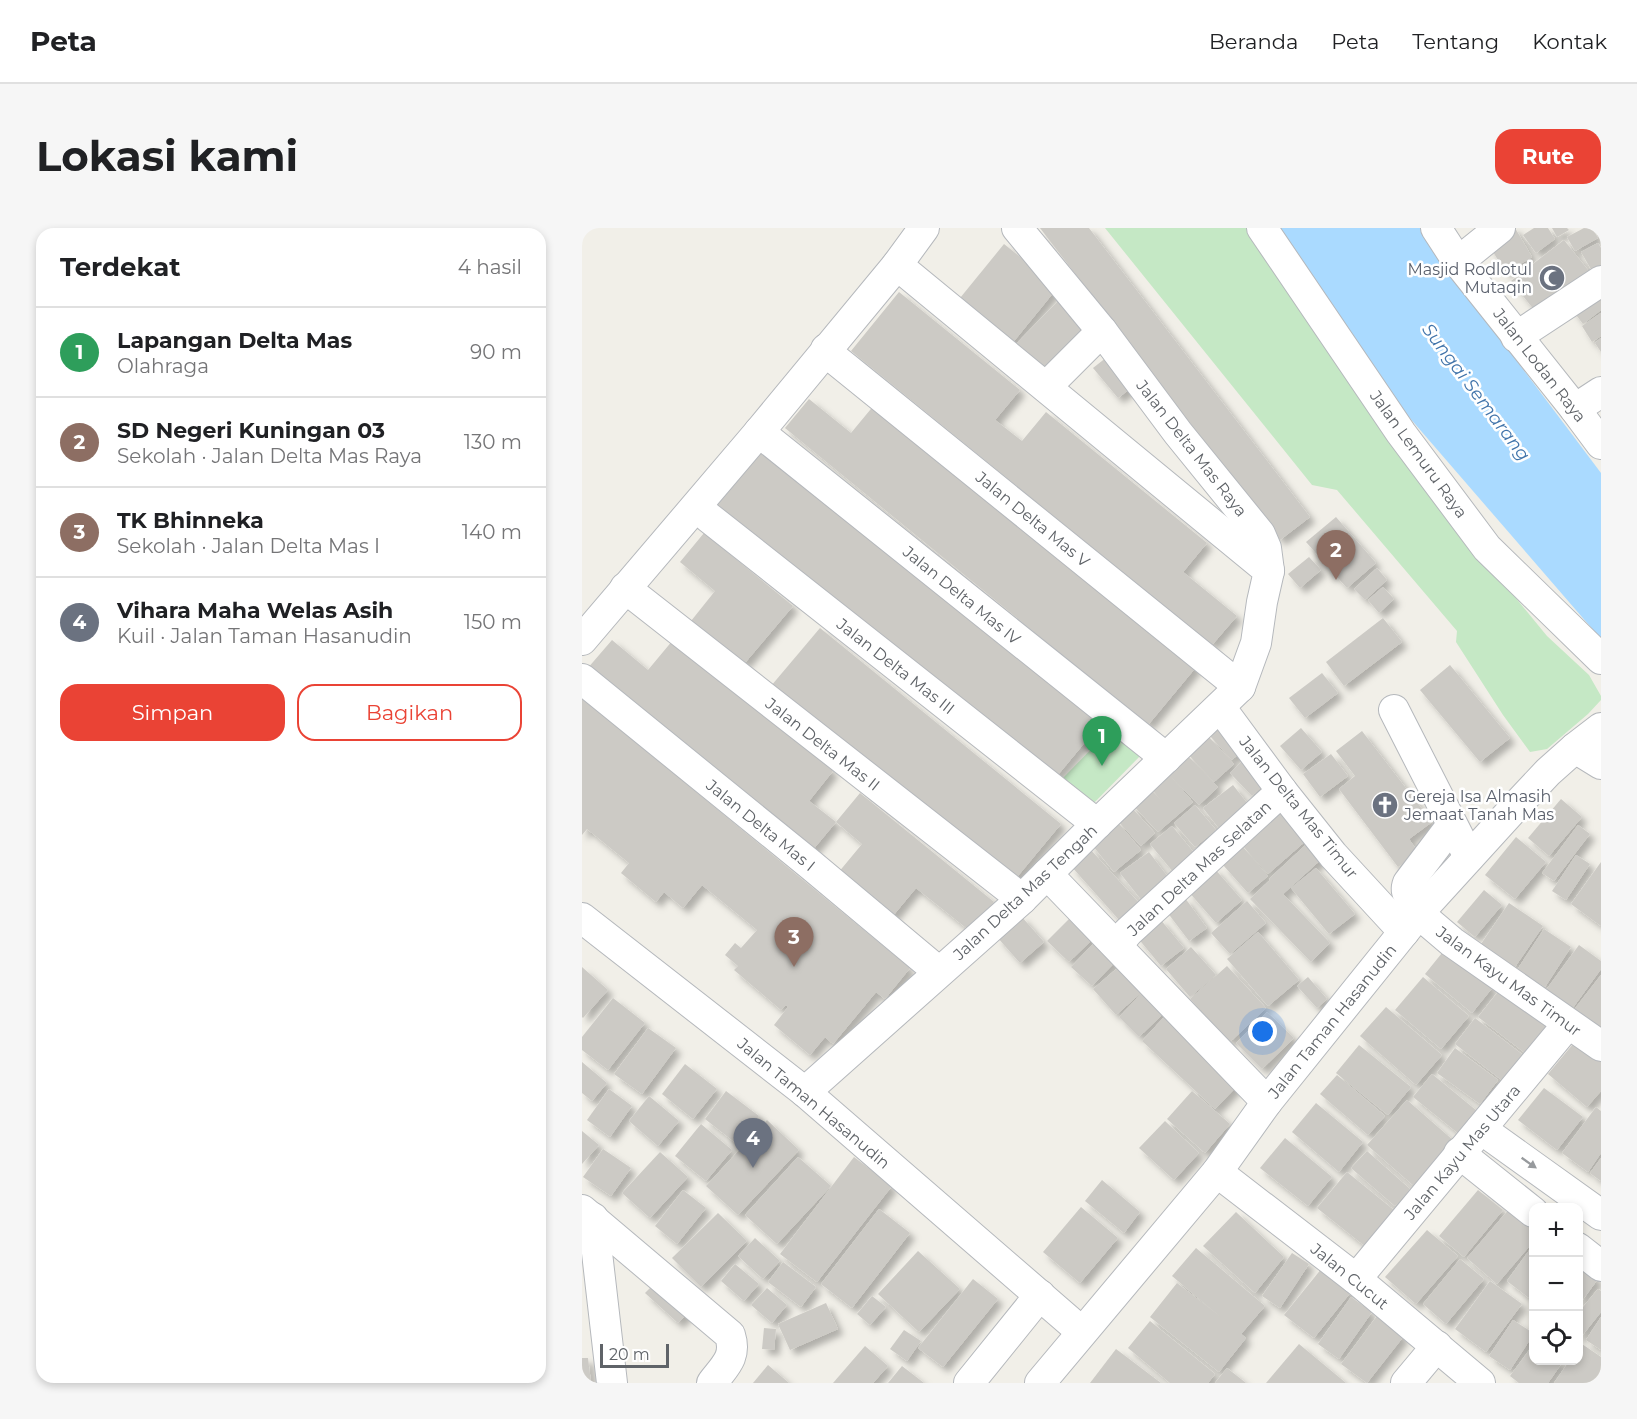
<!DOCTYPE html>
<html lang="id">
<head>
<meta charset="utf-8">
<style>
  :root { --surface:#fff; --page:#f6f6f6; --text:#202124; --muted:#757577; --line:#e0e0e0; --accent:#ea4335 }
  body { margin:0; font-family:Montserrat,sans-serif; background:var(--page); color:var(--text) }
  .controls { position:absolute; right:18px; bottom:18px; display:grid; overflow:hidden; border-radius:12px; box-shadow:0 3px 9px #0003 }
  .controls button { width:54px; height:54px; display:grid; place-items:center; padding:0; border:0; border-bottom:2px solid var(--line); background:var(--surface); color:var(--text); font:30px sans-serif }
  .scale { position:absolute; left:18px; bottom:15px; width:69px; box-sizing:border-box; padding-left:6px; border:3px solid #5f6368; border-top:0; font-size:16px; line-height:21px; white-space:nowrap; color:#5f6368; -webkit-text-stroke:4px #fff; paint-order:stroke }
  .you { position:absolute; left:681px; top:804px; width:21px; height:21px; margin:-15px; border:4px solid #fff; border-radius:50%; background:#1a73e8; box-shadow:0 0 0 9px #1a73e833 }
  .badge { display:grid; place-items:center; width:39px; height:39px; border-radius:50%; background:var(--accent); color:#fff; font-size:20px; font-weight:700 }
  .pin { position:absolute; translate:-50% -50px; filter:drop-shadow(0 2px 3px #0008) }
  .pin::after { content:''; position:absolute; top:32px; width:21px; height:18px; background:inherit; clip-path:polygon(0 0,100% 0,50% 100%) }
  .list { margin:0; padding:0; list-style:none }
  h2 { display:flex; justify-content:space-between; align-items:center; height:78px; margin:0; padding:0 24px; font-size:26px }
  h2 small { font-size:20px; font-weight:400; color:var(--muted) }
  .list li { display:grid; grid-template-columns:39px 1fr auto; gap:18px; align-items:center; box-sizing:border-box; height:90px; padding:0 24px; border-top:2px solid var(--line) }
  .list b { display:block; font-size:22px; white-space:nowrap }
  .list p { margin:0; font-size:20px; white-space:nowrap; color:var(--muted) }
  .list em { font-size:20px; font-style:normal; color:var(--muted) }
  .actions { display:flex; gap:12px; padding:18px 24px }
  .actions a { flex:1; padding:14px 0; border:2px solid var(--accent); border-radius:18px; text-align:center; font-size:21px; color:var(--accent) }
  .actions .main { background:var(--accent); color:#fff }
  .icon { flex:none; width:33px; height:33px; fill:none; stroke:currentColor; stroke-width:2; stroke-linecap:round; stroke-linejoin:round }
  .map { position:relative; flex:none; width:1019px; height:1155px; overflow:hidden; border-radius:18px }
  header { display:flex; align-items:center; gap:36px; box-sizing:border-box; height:84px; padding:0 30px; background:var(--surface); border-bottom:2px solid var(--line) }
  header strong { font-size:28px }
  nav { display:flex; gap:33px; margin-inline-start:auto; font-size:21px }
  .intro { display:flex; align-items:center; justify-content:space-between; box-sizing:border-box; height:144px; padding:0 36px }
  h1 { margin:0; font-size:42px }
  .button { padding:15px 27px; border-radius:18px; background:var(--accent); color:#fff; font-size:21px; font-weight:700 }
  main { display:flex; gap:36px; padding:0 36px }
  aside { flex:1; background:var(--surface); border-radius:18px; box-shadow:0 3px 9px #0003 }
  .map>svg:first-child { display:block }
</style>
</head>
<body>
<header>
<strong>Peta</strong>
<nav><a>Beranda</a><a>Peta</a><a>Tentang</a><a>Kontak</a></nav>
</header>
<div class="intro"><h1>Lokasi kami</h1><a class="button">Rute</a></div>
<main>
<aside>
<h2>Terdekat<small>4 hasil</small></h2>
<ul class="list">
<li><span class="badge" style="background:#2e9e5b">1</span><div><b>Lapangan Delta Mas</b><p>Olahraga</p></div><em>90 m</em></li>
<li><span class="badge" style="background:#8d6e63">2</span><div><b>SD Negeri Kuningan 03</b><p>Sekolah · Jalan Delta Mas Raya</p></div><em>130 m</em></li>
<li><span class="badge" style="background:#8d6e63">3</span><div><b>TK Bhinneka</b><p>Sekolah · Jalan Delta Mas I</p></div><em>140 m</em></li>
<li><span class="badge" style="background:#6b7280">4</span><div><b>Vihara Maha Welas Asih</b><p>Kuil · Jalan Taman Hasanudin</p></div><em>150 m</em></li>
</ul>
<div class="actions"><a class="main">Simpan</a><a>Bagikan</a></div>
</aside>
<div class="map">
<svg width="1019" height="1155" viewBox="0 0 1019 1155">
  <defs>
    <filter id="shadow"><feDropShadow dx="5.5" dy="5.5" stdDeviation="3" flood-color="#0004"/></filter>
  </defs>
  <rect width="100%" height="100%" fill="#f1efe8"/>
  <g fill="#c5e8c5">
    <path d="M523,0H667L933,369L965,408L1007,447L1019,468V472L1006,486L965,521L948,524L921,487L874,414L875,403L755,262L730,257Z"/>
    <path d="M531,499L560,526L509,578L481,550Z"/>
  </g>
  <path fill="#aadaff" d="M689,0H841L913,104L1019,245V411L814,174Z"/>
  <g fill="#cccac5" filter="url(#shadow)">
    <path d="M458,0H507L728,289L698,312Z"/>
    <path d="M928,0H933L950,29L924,45L905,14Z"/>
    <path d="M952,0H966L973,11L954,25L941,7Z"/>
    <path d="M970,0H985L987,2L975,9Z"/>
    <path d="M1002,0H1010L1016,10L993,23L985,9Z"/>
    <path d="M982,12L1010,47L957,88L929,53Z"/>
    <path d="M1016,15L1019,20V45L1013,48L999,24Z"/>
    <path d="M422,16L476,59L428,118L374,75Z"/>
    <path d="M1019,62V82L1001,96L988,79Z"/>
    <path d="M317,64L438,162L413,192L440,213L464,184L625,315L601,344L655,388L630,417L269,123Z"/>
    <path d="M477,72L509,102L464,149L432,118Z"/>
    <path d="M1019,85V108L1010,114L1000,98Z"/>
    <path d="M1019,110V124L1013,115Z"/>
    <path d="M525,129L549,160L536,170L511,140Z"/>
    <path d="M227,171L269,205L293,176L615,438L566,497L203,200Z"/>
    <path d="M180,220L519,495L470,554L132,279Z"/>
    <path d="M754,289L794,335L765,360L724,314Z"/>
    <path d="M122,305L211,378L162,436L109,393L133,363L98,334Z"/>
    <path d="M727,329L739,342L718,360L706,346Z"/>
    <path d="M795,340L805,352L783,372L772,361Z"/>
    <path d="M801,359L812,371L797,385L786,372Z"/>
    <path d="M801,390L820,414L762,458L744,434Z"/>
    <path d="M238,400L479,596L430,655L189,458Z"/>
    <path d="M30,412L66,442L91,412L251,543L227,573L254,594L229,624L5,441Z"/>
    <path d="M868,437L928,510L898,534L838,462Z"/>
    <path d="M740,445L756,465L723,490L707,470Z"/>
    <path d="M0,470L328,740L303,771L294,764L251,816L243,809L228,827L192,797L206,779L204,777L199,782L152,742L156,738L143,727L153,715L159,720L175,702L120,657L101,680L82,664L74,674L39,645L47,635L5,601L0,607Z"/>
    <path d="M642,495L665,518L650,532L628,508Z"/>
    <path d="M719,500L740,524L719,542L698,518Z"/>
    <path d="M780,503L850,594L827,611L836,624L816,639L757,561L773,548L754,523Z"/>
    <path d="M625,507L652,536L632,554L605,525Z"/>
    <path d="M604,526L636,559L617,577L589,549L611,574L576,604L548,574L566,558L582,576L568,559Z"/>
    <path d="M749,526L766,548L738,569L721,546Z"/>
    <path d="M666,527L688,551L670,568L648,545Z"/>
    <path d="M651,557L669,580L639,603L621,580Z"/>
    <path d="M278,565L412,674L388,703L334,660L310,689L256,645L280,616L254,594Z"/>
    <path d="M979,571L1000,589L967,628L946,610Z"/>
    <path d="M613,577L634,602L613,619L592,595Z"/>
    <path d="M549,579L573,605L559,618L535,592Z"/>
    <path d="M699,579L727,610L686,646L658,615Z"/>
    <path d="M533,591L559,622L532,644L507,613Z"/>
    <path d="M996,597L1008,606L972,653L960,645Z"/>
    <path d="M590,598L614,627L592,645L568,616Z"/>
    <path d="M934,609L964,634L933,671L903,647Z"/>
    <path d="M730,611L744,627L701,666L748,715L729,734L668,671L688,652L687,651Z"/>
    <path d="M661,619L686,648L666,665L641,637Z"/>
    <path d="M508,621L558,676L538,693L489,638Z"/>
    <path d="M567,624L589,653L561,674L538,645Z"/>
    <path d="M994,627L1008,636L984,672L970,663Z"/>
    <path d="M1019,634V698L989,676Z"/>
    <path d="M632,640L660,672L634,695L606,663Z"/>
    <path d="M734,640L773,686L747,706L709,660Z"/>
    <path d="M902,662L920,677L893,709L875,694Z"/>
    <path d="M603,670L625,700L607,713L585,684Z"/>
    <path d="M665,673L684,695L648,726L629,705Z"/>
    <path d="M927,675L961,698L933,739L899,716Z"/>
    <path d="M494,684L516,706L487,734L465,713Z"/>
    <path d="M439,688L462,714L438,735L415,709Z"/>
    <path d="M578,691L602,720L579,738L555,709Z"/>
    <path d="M962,701L989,719L963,759L935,742Z"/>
    <path d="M676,704L717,752L686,778L645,731Z"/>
    <path d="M514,713L535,732L510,758L489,739Z"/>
    <path d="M997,717L1019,733V741L990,781L964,762Z"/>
    <path d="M609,719L634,747L608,769L584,741Z"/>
    <path d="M864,720L911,759L890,785L843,746Z"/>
    <path d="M539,737L561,763L534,787L511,761Z"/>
    <path d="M645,738L684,780L648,814L608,771Z"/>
    <path d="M0,739L26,762L1,790L0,789Z"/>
    <path d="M1019,747V798L1016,802L991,783Z"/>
    <path d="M726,749L745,771L735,780L715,758Z"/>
    <path d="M841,749L887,788L859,821L813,782Z"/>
    <path d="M919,760L969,800L947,828L896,789Z"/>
    <path d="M563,762L584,783L557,809L537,789Z"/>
    <path d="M31,770L63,795L26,842L0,822V809Z"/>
    <path d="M804,779L860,827L834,857L778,808Z"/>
    <path d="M685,784L712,810L680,841L654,815Z"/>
    <path d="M584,787L657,856L633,881L560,813Z"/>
    <path d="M893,790L941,827L921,853L873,816Z"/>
    <path d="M66,800L94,820L60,866L32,846Z"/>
    <path d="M996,810L1019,829V863L1005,879L966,846Z"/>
    <path d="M777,817L829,859L806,887L754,845Z"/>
    <path d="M873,820L916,852L898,876L855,845Z"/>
    <path d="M0,834L25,855L10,873L0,865Z"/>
    <path d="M103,836L135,861L111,891L80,866Z"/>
    <path d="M850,846L895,883L877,906L831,869Z"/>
    <path d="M755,847L803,888L786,907L738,866Z"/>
    <path d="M962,860L1001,889L975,922L936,892Z"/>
    <path d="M27,861L50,878L28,909L5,892Z"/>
    <path d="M144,863L177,888L155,916L123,891Z"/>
    <path d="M610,863L648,896L623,925L585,891Z"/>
    <path d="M67,868L97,893L76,918L47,893Z"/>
    <path d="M825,872L872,913L832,958L785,917Z"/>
    <path d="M734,875L781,914L757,944L710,904Z"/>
    <path d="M1014,879L1019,883V925L1006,944L980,925Z"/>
    <path d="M185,892L217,922L156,987L124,958Z"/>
    <path d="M583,893L617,925L592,952L557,920Z"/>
    <path d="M119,896L150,922L124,953L93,928Z"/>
    <path d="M0,903L17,917L0,936Z"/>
    <path d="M703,910L750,949L726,978L678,940Z"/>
    <path d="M21,921L49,940L29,968L1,949Z"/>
    <path d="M785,923L828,961L813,978L769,940Z"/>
    <path d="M78,924L106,949L68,990L40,965Z"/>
    <path d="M216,929L249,958L195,1016L163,987Z"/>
    <path d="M272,929L310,958L235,1054L198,1026Z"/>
    <path d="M1019,930V953L1008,945Z"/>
    <path d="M765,944L813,983L784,1019L735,980Z"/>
    <path d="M520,952L558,984L542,1005L503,973Z"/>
    <path d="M101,962L124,980L95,1016L73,998Z"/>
    <path d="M896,962L921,982L882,1029L857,1008Z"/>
    <path d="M499,979L536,1010L498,1055L461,1024Z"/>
    <path d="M929,979L951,998V1014L915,1056L885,1030Z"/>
    <path d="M297,981L328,1005L270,1080L239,1056Z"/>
    <path d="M654,984L702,1029L673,1065L621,1018Z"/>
    <path d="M136,985L165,1013L119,1059L90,1030Z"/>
    <path d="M845,1002L876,1028L834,1076L803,1049Z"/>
    <path d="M173,1010L198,1033L181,1051L156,1028Z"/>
    <path d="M951,1017V1073L925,1053Z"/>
    <path d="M614,1020L683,1078L659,1106L664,1110L637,1144L568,1089L595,1055L640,1090L590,1048Z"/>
    <path d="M336,1023L378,1061L337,1104L296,1066Z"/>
    <path d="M710,1025L727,1036L698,1080L680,1068Z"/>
    <path d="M878,1031L902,1051L864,1096L841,1076Z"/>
    <path d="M201,1034L234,1059L219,1079L186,1054Z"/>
    <path d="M153,1036L177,1056L162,1073L139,1053Z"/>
    <path d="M996,1037L1016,1051L996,1078Z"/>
    <path d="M740,1040L769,1064L732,1110L702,1087Z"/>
    <path d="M391,1051L416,1071L361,1139L336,1120Z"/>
    <path d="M76,1052L108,1083L96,1095L63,1065Z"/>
    <path d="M908,1053L940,1076L904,1124L873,1101Z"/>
    <path d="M185,1060L205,1077L190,1095L169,1077Z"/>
    <path d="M1016,1061L1019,1063V1084L999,1109L996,1107V1085Z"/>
    <path d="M290,1068L304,1079L288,1097L275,1086Z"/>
    <path d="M769,1069L790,1084L757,1131L736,1116Z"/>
    <path d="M244,1075L256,1101L208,1122L196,1096Z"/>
    <path d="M795,1088L822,1108L785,1155L759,1136Z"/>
    <path d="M1019,1089V1122L1004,1112Z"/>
    <path d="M931,1092L951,1105V1107L928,1142L907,1128Z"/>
    <path d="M568,1093L633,1146L626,1155H588L546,1120Z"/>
    <path d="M182,1100L194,1101L192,1122L180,1121Z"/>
    <path d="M322,1102L339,1113L325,1133L308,1121Z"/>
    <path d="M717,1116L764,1155H684Z"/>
    <path d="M1000,1116L1019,1129V1144L1011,1155H972L988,1132H996V1121Z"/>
    <path d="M951,1117V1132H982L966,1155H937L928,1148Z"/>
    <path d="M283,1118L306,1138L291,1155H251Z"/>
    <path d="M534,1121L579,1155H508Z"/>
    <path d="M0,1130H6L9,1155H0Z"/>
    <path d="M186,1137L207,1155H171Z"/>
    <path d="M320,1138L342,1155H306Z"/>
    <path d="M645,1140L664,1155H633Z"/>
  </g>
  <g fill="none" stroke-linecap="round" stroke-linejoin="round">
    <defs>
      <g id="minor">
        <path d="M435,0L520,103"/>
        <path d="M680,0L819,205L905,320L1019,431"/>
        <path d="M854,0L876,34L993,181L1019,216"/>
        <path d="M876,34L918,0"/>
        <path d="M934,109L1019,53"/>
        <path d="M244,121L254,132L658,459"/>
        <path d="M464,159L520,103L596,205L678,306L684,320L687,343"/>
        <path d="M993,181L1019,164"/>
        <path d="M177,204L584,530"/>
        <path d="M115,278L126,289L515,596"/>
        <path d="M43,360L440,671"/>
        <path d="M0,412L177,204L315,37L342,0"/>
        <path d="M0,451L229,637L357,744"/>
        <path d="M638,479L700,563L751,627L822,704"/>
        <path d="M812,482L887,629"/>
        <path d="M993,520L1019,536"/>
        <path d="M465,646L685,874"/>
        <path d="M842,679C832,672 821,668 826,655L870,597"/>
        <path d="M837,686L870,714L1019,818"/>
        <path d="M0,690L223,864L500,1104"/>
        <path d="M535,717L546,704L700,563"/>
        <path d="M223,864L440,671L515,596L658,459L674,415L680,374L687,343L315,37"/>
        <path d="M899,901L1019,987"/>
        <path d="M877,925L951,984"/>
        <path d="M635,944L774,1051L898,1155"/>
        <path d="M0,982L148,1107C155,1129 143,1138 130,1155"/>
        <path d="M11,990L30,1155"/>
        <path d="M996,1020L1019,1038"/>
        <path d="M774,1051L986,796"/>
        <path d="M387,1155L458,1067"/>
        <path d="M458,1155L635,944L685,874L842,679L934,578L966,544L993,520L1019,500"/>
        <path d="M824,1155L855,1118"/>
      </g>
    </defs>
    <use href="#minor" stroke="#b5b8bc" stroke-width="32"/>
    <use href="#minor" stroke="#fff" stroke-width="30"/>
  </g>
  <defs><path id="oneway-solid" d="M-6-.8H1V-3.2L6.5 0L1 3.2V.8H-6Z" transform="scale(1.5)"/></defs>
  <use fill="#979a9d" href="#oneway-solid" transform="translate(947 935) rotate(35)"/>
  <defs>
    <symbol id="mosque-disc" viewBox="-11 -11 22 22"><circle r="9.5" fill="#6b7280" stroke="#fff"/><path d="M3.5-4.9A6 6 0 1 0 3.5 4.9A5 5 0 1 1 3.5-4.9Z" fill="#fff"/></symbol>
    <symbol id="church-disc" viewBox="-11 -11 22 22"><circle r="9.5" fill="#6b7280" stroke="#fff"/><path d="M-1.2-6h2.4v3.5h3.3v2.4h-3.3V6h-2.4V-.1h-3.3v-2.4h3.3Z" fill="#fff"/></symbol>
  </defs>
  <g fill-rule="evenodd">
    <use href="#mosque-disc" x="955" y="35" width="30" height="30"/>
    <use href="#church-disc" x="788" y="562" width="30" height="30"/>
  </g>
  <g text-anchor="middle" stroke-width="5" stroke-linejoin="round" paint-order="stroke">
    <g font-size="16" fill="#5b616d" stroke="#fff" text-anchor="end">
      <text x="950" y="47">Masjid Rodlotul<tspan x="950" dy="18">Mutaqin</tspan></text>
      <text x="822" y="574" text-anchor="start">Gereja Isa Almasih<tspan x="822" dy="18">Jemaat Tanah Mas</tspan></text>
    </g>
    <g font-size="16" fill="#5f6368" stroke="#fff">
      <text transform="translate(958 137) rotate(52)" y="6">Jalan Lodan Raya</text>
      <text transform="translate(610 220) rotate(52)" y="6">Jalan Delta Mas Raya</text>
      <text transform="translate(837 226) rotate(54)" y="6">Jalan Lemuru Raya</text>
      <text transform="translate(451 291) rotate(39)" y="6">Jalan Delta Mas V</text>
      <text transform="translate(380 367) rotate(39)" y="6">Jalan Delta Mas IV</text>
      <text transform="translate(314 438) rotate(38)" y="6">Jalan Delta Mas III</text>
      <text transform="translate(241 516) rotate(38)" y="6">Jalan Delta Mas II</text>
      <text transform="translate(717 579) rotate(51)" y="6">Jalan Delta Mas Timur</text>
      <text transform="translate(179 597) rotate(39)" y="6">Jalan Delta Mas I</text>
      <text transform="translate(617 640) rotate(-43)" y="6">Jalan Delta Mas Selatan</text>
      <text transform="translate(443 664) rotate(-43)" y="6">Jalan Delta Mas Tengah</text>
      <text transform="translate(927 753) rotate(36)" y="6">Jalan Kayu Mas Timur</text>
      <text transform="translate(750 793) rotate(-51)" y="6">Jalan Taman Hasanudin</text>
      <text transform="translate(232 875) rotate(40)" y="6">Jalan Taman Hasanudin</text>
      <text transform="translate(880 924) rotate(-50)" y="6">Jalan Kayu Mas Utara</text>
      <text transform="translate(768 1048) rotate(39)" y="6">Jalan Cucut</text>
    </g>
    <g font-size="18" font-style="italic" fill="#4174aa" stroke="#fff">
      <text transform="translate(894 164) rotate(53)" y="6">Sungai Semarang</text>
    </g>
  </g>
</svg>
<div class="controls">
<button>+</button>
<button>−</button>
<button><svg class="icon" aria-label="locate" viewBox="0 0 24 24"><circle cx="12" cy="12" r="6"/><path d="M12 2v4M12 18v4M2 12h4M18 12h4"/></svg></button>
</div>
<div class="scale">20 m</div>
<div class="you"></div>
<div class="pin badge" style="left:520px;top:538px;background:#2e9e5b">1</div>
<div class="pin badge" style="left:754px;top:352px;background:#8d6e63">2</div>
<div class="pin badge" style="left:212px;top:739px;background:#8d6e63">3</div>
<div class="pin badge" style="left:171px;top:940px;background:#6b7280">4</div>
</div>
</main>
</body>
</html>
